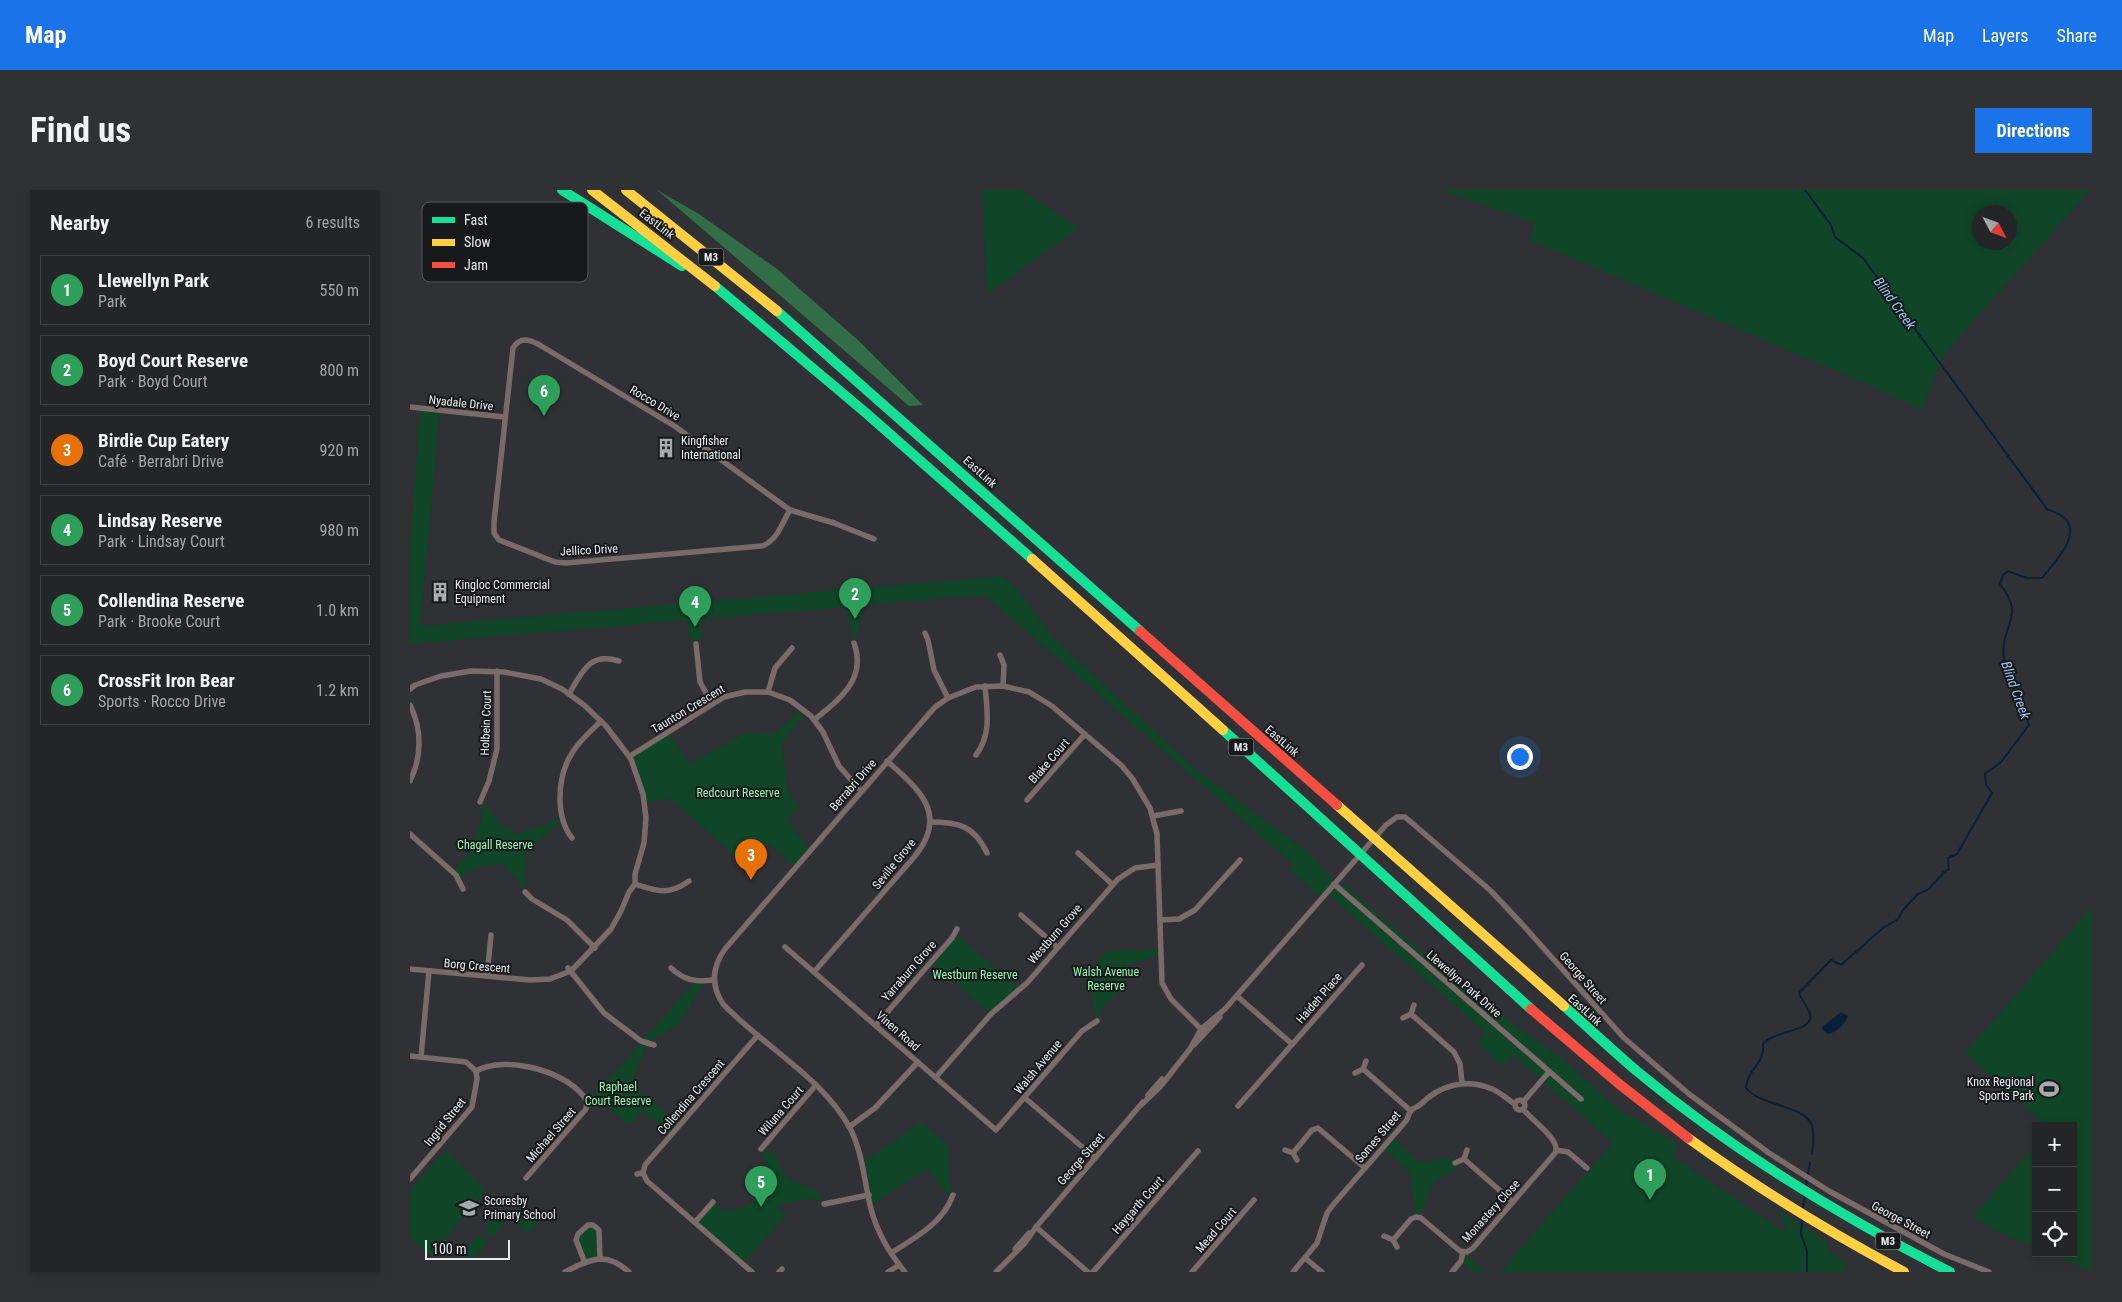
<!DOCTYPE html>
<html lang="en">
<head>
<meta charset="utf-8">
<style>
  :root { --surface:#232527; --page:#2f3133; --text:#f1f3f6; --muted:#a3a5a7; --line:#404244; --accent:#1a73e8 }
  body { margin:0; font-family:"Roboto Condensed",sans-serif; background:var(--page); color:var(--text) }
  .controls { position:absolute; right:15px; bottom:15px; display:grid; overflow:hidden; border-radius:0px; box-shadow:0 2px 8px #0003 }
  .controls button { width:45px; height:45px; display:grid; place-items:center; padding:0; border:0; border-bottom:1px solid var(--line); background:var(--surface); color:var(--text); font:25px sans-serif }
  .compass { position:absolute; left:1562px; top:15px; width:45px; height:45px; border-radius:50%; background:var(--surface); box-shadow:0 2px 8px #0003; rotate:131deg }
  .scale { position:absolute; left:15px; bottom:12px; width:85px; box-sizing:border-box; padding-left:5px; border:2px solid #e9ebee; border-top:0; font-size:14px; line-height:18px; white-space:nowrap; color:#e9ebee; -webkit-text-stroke:4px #17191a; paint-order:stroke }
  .you { position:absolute; left:1109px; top:566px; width:18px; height:18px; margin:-12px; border:4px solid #fff; border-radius:50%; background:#1a73e8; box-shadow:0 0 0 8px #1a73e833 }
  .badge { display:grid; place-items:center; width:32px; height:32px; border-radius:50%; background:var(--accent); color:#fff; font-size:16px; font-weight:700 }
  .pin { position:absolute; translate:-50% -41px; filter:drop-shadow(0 1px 2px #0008) }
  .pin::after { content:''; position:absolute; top:26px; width:18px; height:15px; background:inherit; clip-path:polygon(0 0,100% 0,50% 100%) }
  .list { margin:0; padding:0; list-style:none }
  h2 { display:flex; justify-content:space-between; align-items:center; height:65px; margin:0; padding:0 20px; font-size:21px }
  h2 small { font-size:16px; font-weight:400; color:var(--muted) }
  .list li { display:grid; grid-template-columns:32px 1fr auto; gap:15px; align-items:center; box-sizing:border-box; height:70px; margin:0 10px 10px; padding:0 10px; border:1px solid var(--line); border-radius:0px }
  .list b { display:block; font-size:19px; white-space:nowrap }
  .list p { margin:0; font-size:16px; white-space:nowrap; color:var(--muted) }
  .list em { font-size:16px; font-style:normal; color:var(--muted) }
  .icon { flex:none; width:28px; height:28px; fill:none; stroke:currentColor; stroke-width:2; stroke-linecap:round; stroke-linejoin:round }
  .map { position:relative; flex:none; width:1682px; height:1082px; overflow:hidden; border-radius:0px }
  header { display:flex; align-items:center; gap:30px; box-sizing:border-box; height:70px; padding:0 25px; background:var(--accent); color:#fff }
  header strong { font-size:24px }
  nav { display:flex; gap:28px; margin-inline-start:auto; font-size:18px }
  .intro { display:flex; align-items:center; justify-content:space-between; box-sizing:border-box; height:120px; padding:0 30px }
  h1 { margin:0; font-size:35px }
  .button { padding:12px 22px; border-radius:0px; background:var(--accent); color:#fff; font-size:18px; font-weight:700 }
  main { display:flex; gap:30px; padding:0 30px }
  aside { flex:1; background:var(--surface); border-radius:0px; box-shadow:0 2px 8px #0003 }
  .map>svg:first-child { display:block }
</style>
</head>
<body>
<header>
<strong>Map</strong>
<nav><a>Map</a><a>Layers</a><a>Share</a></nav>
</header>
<div class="intro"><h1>Find us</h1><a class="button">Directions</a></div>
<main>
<aside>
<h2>Nearby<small>6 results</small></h2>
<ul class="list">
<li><span class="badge" style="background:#2e9e5b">1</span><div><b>Llewellyn Park</b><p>Park</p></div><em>550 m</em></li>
<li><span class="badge" style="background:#2e9e5b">2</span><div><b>Boyd Court Reserve</b><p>Park · Boyd Court</p></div><em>800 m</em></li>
<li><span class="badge" style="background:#e8710a">3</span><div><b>Birdie Cup Eatery</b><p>Café · Berrabri Drive</p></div><em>920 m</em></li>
<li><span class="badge" style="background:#2e9e5b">4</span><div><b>Lindsay Reserve</b><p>Park · Lindsay Court</p></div><em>980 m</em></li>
<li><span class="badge" style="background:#2e9e5b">5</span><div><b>Collendina Reserve</b><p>Park · Brooke Court</p></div><em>1.0 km</em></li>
<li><span class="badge" style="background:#2e9e5b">6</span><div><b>CrossFit Iron Bear</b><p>Sports · Rocco Drive</p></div><em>1.2 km</em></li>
</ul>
</aside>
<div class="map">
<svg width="1682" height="1082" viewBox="0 0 1682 1082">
  <rect width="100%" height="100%" fill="#2f3134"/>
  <g fill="#114527" fill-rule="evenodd">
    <path d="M572,0H612L669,38L577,104Z"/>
    <path d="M1030,0H1681L1553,142L1530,172L1511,222L1506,217L1457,194L1120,50L1125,33ZM1570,22H1600V52H1570Z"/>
    <path d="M10,219L30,221L10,436L592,386L608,400L642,447L788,581L900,664L925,692L928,689L1057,802L1149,866L1212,922L1228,930L1269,956L1262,966L1376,1043V1037L1367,1019L1416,1051C1418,1064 1426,1066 1437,1072L1434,1082H1090L1203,953L1103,865L1092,877L1068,853L1076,843L916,703L912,708L880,680L884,675L575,405L453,415L448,442L444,453L436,417L291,429L292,444L286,454L279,446L277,430L0,454V358Z"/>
    <path d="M393,518L397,521L372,554L377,599L388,617L377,630L400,661L386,677L361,655H350L334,674L259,608L235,613L220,566L258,542L280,574L333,544L365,543Z"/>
    <path d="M70,612C87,625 88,636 108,644L152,628V631L116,661L115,702L110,692L93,674L70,676L48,688L42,682L62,659L73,622Z"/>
    <path d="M1682,717V1081L1639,1063H1663V936H1636L1555,863Z"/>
    <path d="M545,743L610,799L581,824L521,772Z"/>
    <path d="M750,759L751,764L714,777V798L691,818L687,831L677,784L697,761Z"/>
    <path d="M295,791L270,833L237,854L222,893L270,935L261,945L232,920L219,935L197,916L186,913L185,902L208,879L284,792Z"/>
    <path d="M511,932L538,955L540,994L543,1005L532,999L518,978L461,1015L453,972Z"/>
    <path d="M982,947L1009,972L1042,968L1048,977L1024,992L1009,1027H1006L1000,982L973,958Z"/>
    <path d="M1626,954V1058L1593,1044L1562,1027Z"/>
    <path d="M351,959L363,962L377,988L407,1001L414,1014L401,1008L366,1016L376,1025L333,1074L285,1032L303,1012L311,1020L333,1018L353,1006L358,974Z"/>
    <path d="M35,960L74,998L73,1005L20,1066L0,1048V1001Z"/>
    <path d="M108,1018L128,1030L127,1035L117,1043L104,1031L106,1027L104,1022Z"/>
    <path d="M89,1022L97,1030L82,1048L73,1040Z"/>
    <path d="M186,1036L190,1069L175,1073L166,1047L175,1037Z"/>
    <path d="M69,1044L78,1052L62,1070L54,1062Z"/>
    <path d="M1053,1062L1076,1082H1063L1051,1071Z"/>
  </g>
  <path fill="#316e47" d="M247,0L289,24L367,79L449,151L513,215L499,216Z"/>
  <path fill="#0a2039" d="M1431,822L1438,826C1434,835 1426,843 1417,844L1412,839V837Z"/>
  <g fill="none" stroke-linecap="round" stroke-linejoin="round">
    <g stroke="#0a2039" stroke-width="2">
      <path d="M1395,0L1421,35L1425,47L1453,68L1637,319C1641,321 1648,323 1652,326C1675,343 1643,374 1632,388H1616L1598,381L1593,385L1590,394C1617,429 1590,433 1594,467C1597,492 1612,512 1619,535L1591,572L1575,584L1576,595L1582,603L1547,664L1538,668L1539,679L1534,682L1519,699L1508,704L1493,720L1488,729L1473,738L1431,775L1421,770L1389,803C1392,811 1398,817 1400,824C1405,842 1364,840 1353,854C1355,875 1338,877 1336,898C1351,917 1394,914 1402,936C1405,945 1403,956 1402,964"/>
      <path d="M1396,996L1400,973"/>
      <path d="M1392,1021L1395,1006"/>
      <path d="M1392,1028L1391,1044L1397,1061V1082"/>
    </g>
    <g stroke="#7a6a6a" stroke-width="5.5">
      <path d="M0,217L94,227"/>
      <path d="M380,320C372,333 367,351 352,356L156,373L145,372L89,350L84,343V332L103,158C110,147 118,149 128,154L266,237L380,320L424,333L464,349"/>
      <path d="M515,443L518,450L524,480L538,508"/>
      <path d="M286,454L290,492L302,514"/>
      <path d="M590,465L594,475L593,496"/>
      <path d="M0,499L5,495L31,486L61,481L94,482L131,489L152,499L174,515L196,536L221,569L233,604L236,628L234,653L225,684V694L219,702L211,721L201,739L161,781L140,789L120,790L0,779"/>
      <path d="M358,502L365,478L382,458"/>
      <path d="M159,504C172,482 179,462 209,471"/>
      <path d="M0,515C12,539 12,567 0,591"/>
      <path d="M405,529C430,509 457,489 444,453"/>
      <path d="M566,565C582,544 577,520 575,496"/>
      <path d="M220,566L314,507L335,502H358L380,510L401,526L413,542L429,576L451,601"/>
      <path d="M617,610L675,544"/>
      <path d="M70,612L79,591L87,559V481"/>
      <path d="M743,626L771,621"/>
      <path d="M520,632C548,632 564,635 577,663"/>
      <path d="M0,644L46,685L53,699"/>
      <path d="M162,648C145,626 147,587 162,563C169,551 181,541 191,531"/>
      <path d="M668,663L702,694"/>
      <path d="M225,694C247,701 258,706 279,691"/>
      <path d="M924,694L1171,909"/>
      <path d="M115,702L122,709L157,730L185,758"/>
      <path d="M611,725L647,757"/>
      <path d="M750,730L769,729L785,720L830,670"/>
      <path d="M375,757L586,940L672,841L687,831"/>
      <path d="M158,778L194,823L231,851L244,855"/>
      <path d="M261,778C275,791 286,792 304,790"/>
      <path d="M404,782L505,666C539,624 509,599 477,571"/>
      <path d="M77,786L81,745"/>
      <path d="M827,806L882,854"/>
      <path d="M1001,824L1044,862L1050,874L1052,893"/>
      <path d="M993,828L1001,824L1004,815"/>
      <path d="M466,835L542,748L547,739"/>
      <path d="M784,855L810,827"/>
      <path d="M0,866L56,872L66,881C96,864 160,882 177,911L176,919L116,988"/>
      <path d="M11,867L19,781"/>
      <path d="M953,879L1001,921"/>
      <path d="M945,883L953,879L956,871"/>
      <path d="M526,887L581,824L617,793L708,689L725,678L748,675"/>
      <path d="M738,905L752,889"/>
      <path d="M615,908L685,968"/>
      <circle cx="1110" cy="915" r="5"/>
      <path d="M1113,912L1139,882"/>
      <path d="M178,913H186"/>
      <path d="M731,915L750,897L780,859L791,839L815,819L976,635L987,627H995L1081,701L1111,733L1214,848L1279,904L1359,963L1419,1001L1534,1064L1579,1082"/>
      <path d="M828,916L952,775"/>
      <path d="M439,937L465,918L508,872"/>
      <path d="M351,959L406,895"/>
      <path d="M875,960L883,963L887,970"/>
      <path d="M1146,960L1158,962L1177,978"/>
      <path d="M883,963L902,940L908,938L955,978"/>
      <path d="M1054,969L1103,1012"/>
      <path d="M1045,973L1054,969L1057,960"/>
      <path d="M233,983L235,975L348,845"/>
      <path d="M227,984L233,983L237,991L342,1082"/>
      <path d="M0,989L62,917L67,889L66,881"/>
      <path d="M414,1014L459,1005"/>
      <path d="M285,1032L303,1012"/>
      <path d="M626,1037L678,1082"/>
      <path d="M974,1046L983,1050L987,1057"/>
      <path d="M983,1050L1001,1029L1006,1027L1011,1028L1050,1061L1057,1062L1063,1058L1146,962C1149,948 1122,931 1113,919"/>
      <path d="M605,1059L619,1043"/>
      <path d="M481,1063C505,1048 533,1033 543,1005"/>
      <path d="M895,1068L912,1082"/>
      <path d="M175,1073L166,1050L168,1044L178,1035H183L189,1040L190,1069"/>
      <path d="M155,1082C180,1069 196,1061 219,1082"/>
      <path d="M369,1082L372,1079"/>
      <path d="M478,1082L489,1075"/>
      <path d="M495,1082C480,1064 467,1042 461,1019C454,991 453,964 440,938C411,886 353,856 313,814C301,796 302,777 315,759L525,517L538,508L566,497L593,496L619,502L642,516L711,575L722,588L740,618L747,644L752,793L761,809L791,839L796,840"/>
      <path d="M586,1082L615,1053L626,1037L733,912"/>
      <path d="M683,1082L788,961"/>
      <path d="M782,1082L844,1010"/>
      <path d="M883,1082L907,1053L917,1023L922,1016L996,931C998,928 999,923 1001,920C1003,918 1008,917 1011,914C1030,895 1056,888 1082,899C1090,902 1097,909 1105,914"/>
      <path d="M1042,1082L1051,1071L1053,1062"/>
    </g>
    <g stroke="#16e098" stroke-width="10">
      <path d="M152,0L272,76"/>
      <path d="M305,96L456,223L622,369"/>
      <path d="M367,121L730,441"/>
      <path d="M813,540L1121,819"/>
      <path d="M1154,816C1179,838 1203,861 1228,882C1323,961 1430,1026 1540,1082"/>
    </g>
    <g stroke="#ffcf43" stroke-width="10">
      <path d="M182,0L305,96"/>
      <path d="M216,0L367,121"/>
      <path d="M622,369L813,540"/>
      <path d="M927,615L1154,816"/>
      <path d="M1278,948C1347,998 1419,1042 1494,1082"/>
    </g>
    <g stroke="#f24e42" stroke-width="10">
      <path d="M730,441L927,615"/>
      <path d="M1121,819L1208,893L1278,948"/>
    </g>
  </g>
  <defs>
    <symbol id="building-bare" viewBox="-9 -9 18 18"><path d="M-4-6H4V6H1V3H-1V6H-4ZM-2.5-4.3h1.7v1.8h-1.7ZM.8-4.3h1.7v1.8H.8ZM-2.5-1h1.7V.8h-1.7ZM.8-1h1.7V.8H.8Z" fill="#a8aaad" stroke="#17191a" stroke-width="2.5" paint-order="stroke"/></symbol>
    <symbol id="stadium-bare" viewBox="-9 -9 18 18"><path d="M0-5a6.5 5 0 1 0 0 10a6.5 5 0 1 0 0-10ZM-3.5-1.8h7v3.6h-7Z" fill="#a8aaad" stroke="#17191a" stroke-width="2.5" paint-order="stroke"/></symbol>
    <symbol id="school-bare" viewBox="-9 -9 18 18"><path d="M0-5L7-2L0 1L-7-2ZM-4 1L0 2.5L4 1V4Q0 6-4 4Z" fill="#a8aaad" stroke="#17191a" stroke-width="2.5" paint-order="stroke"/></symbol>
  </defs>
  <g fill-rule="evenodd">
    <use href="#building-bare" x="242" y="244" width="28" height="28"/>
    <use href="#building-bare" x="16" y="388" width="28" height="28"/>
    <use href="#stadium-bare" x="1625" y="885" width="28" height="28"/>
    <use href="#school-bare" x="45" y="1004" width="28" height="28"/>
  </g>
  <g text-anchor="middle" stroke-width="4" stroke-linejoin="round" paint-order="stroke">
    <g fill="#17191a" stroke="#aaacae" stroke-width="1">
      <rect x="288.5" y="58.5" width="25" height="17" rx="4"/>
      <rect x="818.5" y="548.5" width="25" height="17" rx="4"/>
      <rect x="1465.5" y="1042.5" width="25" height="17" rx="4"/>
    </g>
    <g font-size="11" font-weight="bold" fill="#e9ebee">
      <text x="301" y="71">M3</text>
      <text x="831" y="561">M3</text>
      <text x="1478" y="1055">M3</text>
    </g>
    <g font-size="12" fill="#e9ebee" stroke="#17191a">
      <text transform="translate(247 34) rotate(38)" y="4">EastLink</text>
      <text transform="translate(51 213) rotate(6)" y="4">Nyadale Drive</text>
      <text transform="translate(245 213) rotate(31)" y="4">Rocco Drive</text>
      <text transform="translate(570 282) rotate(42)" y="4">EastLink</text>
      <text transform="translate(179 360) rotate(-3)" y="4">Jellico Drive</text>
      <text transform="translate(278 519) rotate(-31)" y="4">Taunton Crescent</text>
      <text transform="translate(76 533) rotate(-88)" y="4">Holbein Court</text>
      <text transform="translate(872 551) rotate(41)" y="4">EastLink</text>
      <text transform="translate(639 571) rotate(-49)" y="4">Blake Court</text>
      <text transform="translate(443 595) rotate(-49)" y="4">Berrabri Drive</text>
      <text transform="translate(484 674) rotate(-51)" y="4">Seville Grove</text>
      <text transform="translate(645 744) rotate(-49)" y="4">Westburn Grove</text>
      <text transform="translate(67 776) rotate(5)" y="4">Borg Crescent</text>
      <text transform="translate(499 781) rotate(-49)" y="4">Yarraburn Grove</text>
      <text transform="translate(1173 788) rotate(49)" y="4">George Street</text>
      <text transform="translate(1054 794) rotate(41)" y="4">Llewellyn Park Drive</text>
      <text transform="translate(909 808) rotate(-49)" y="4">Haideh Place</text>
      <text transform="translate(1175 820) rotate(42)" y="4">EastLink</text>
      <text transform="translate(488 841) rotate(41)" y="4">Vinen Road</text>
      <text transform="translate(628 877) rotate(-50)" y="4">Walsh Avenue</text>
      <text transform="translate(281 907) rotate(-49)" y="4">Collendina Crescent</text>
      <text transform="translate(371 921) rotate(-49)" y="4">Wiluna Court</text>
      <text transform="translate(35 932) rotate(-51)" y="4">Ingrid Street</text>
      <text transform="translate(141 945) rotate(-49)" y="4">Michael Street</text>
      <text transform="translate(968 947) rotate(-50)" y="4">Somes Street</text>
      <text transform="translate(671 969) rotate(-49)" y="4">George Street</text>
      <text transform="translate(728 1015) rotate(-49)" y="4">Haygarth Court</text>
      <text transform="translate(1081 1021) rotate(-48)" y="4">Monastery Close</text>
      <text transform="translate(1491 1030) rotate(28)" y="4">George Street</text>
      <text transform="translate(806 1040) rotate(-49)" y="4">Mead Court</text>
    </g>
    <g font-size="12" fill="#e9ebee" stroke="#17191a" text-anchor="start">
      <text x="271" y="255">Kingfisher<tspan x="271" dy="14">International</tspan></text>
      <text x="45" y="399">Kingloc Commercial<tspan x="45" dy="14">Equipment</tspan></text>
      <text x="1624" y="896" text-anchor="end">Knox Regional<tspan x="1624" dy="14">Sports Park</tspan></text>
      <text x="74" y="1015">Scoresby<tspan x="74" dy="14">Primary School</tspan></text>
    </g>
    <g font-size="12" fill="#96f6b3" stroke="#17191a">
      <text x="328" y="607">Redcourt Reserve</text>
      <text x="85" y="659">Chagall Reserve</text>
      <text x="696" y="786">Walsh Avenue<tspan x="696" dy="14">Reserve</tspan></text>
      <text x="565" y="789">Westburn Reserve</text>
      <text x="208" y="901">Raphael<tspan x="208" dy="14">Court Reserve</tspan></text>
    </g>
    <g font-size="14" font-style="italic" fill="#9cc3f2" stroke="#17191a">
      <text transform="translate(1485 113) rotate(54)" y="5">Blind Creek</text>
      <text transform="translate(1606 500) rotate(70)" y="5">Blind Creek</text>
    </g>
  </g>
  <rect x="12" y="12" width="166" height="80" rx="8" fill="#17191a" stroke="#56585a" stroke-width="1"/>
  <rect x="22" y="27" width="23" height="6" fill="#16e098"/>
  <rect x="22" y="49" width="23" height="7" fill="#ffcf43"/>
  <rect x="22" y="72" width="23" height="6" fill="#f24e42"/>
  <g font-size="14" fill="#e9ebee">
    <text x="54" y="35">Fast</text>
    <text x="54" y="57">Slow</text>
    <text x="54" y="80">Jam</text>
  </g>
</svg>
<div class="controls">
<button>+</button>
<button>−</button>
<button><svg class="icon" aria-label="locate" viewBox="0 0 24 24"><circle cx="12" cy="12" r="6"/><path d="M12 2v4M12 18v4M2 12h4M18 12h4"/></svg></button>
</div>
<svg class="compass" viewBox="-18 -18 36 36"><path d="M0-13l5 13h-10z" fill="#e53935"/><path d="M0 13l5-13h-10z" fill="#a3a5a7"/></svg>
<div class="scale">100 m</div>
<div class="you"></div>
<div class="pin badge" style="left:1240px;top:1010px;background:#2e9e5b">1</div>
<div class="pin badge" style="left:445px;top:429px;background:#2e9e5b">2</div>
<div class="pin badge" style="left:341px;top:690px;background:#e8710a">3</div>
<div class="pin badge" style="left:285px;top:437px;background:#2e9e5b">4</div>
<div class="pin badge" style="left:351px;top:1017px;background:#2e9e5b">5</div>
<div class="pin badge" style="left:134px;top:226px;background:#2e9e5b">6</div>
</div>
</main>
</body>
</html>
